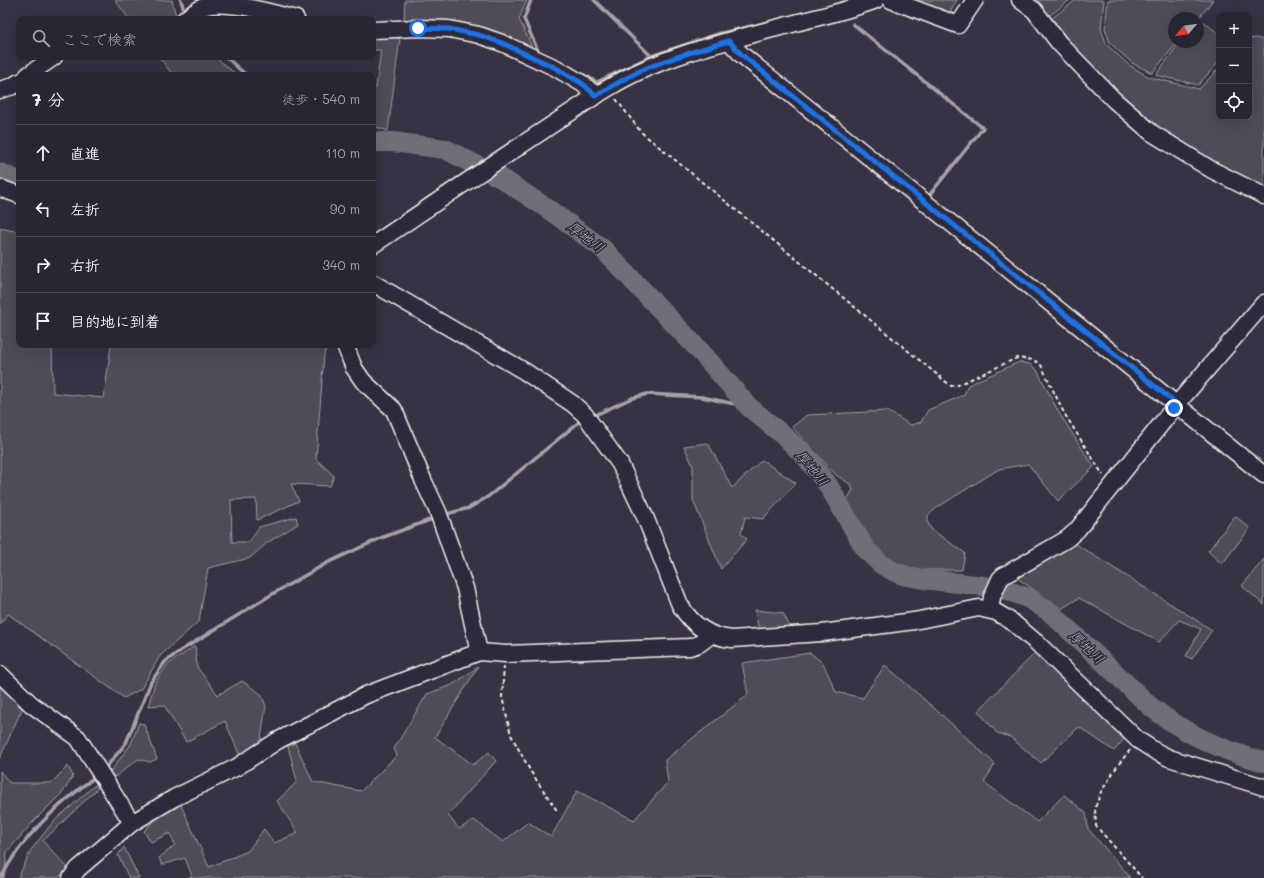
<!DOCTYPE html>
<html lang="ja">
<head>
<meta charset="utf-8">
<style>
  :root { --surface:#292633; --page:#35323f; --text:#f1f3f6; --muted:#a5a5ac; --line:#45434e }
  body { margin:0; font-family:Mali,"Klee One",sans-serif; background:var(--page); color:var(--text) }
  .controls { position:absolute; right:12px; top:12px; display:grid; overflow:hidden; border-radius:8px; box-shadow:0 4px 16px #0002 }
  .controls button { width:36px; height:36px; display:grid; place-items:center; padding:0; border:0; border-bottom:1px solid var(--line); background:var(--surface); color:var(--text); font:20px sans-serif }
  .compass { position:absolute; left:1168px; top:12px; width:36px; height:36px; border-radius:50%; background:var(--surface); box-shadow:0 4px 16px #0002; rotate:241deg }
  .stop { position:absolute; width:12px; height:12px; margin:-9px; border:3px solid #1a73e8; border-radius:50%; background:#fff }
  .stop.end { background:#1a73e8; border-color:#fff; box-shadow:0 1px 4px #0008 }
  .list { margin:0; padding:0; list-style:none }
  h2 { display:flex; justify-content:space-between; align-items:center; height:52px; margin:0; padding:0 16px; font-size:17px }
  h2 small { font-size:13px; font-weight:400; color:var(--muted) }
  .list li { display:grid; grid-template-columns:26px 1fr auto; gap:12px; align-items:center; box-sizing:border-box; height:56px; padding:0 16px; border-top:1px solid var(--line) }
  .list b { display:block; font-size:15px; white-space:nowrap }
  .list em { font-size:13px; font-style:normal; color:var(--muted) }
  .icon { flex:none; width:22px; height:22px; fill:none; stroke:currentColor; stroke-width:2; stroke-linecap:round; stroke-linejoin:round }
  .map { position:relative; flex:none; width:1264px; height:878px; overflow:hidden }
  .search { position:absolute; background:var(--surface); box-shadow:0 4px 16px #0002; left:16px; top:16px; width:360px; height:44px; display:flex; align-items:center; gap:10px; box-sizing:border-box; padding:0 14px; border-radius:8px; color:var(--muted); font-size:15px }
  .panel { position:absolute; background:var(--surface); box-shadow:0 4px 16px #0002; left:16px; top:72px; width:360px; height:276px; border-radius:8px }
  .map>svg:first-child { display:block }
</style>
</head>
<body>
<div class="map">
<svg width="1264" height="878" viewBox="0 0 1264 878">
  <rect width="100%" height="100%" fill="#373244"/>
  <filter id="ink" filterUnits="userSpaceOnUse"><feTurbulence type="fractalNoise" baseFrequency=".025" numOctaves="2"/><feDisplacementMap in="SourceGraphic" scale="8" xChannelSelector="R" yChannelSelector="G"/><feConvolveMatrix kernelMatrix="1 2 1 2 8 2 1 2 1" color-interpolation-filters="sRGB"/></filter>
  <g filter="url(#ink)">
    <g fill="#504b59" stroke="#a29ea0">
      <path d="M115,0H172L176,16L173,19H129Z"/>
      <path d="M405,0H527L519,19L534,51L495,33L455,21L404,22Z"/>
      <path d="M917,0H957L948,16L916,3Z"/>
      <path d="M1029,0H1070L1049,16Z"/>
      <path d="M1076,0H1104L1101,29L1107,45L1129,65L1149,77L1199,89L1219,68V117H1249V39L1256,38L1264,40V189L1155,130L1082,59L1052,18Z"/>
      <path d="M1108,0H1213L1199,18L1219,34V62L1198,85L1156,75L1180,42H1198V18H1174V42H1178L1152,73L1132,63L1110,43L1105,28Z"/>
      <path d="M373,37L400,38L388,131L373,126V87L376,88L381,50H373Z"/>
      <path d="M159,57H215L237,75H173Z"/>
      <path d="M0,228L19,232V345H52L53,393L104,398L111,345H327L324,355L316,459L334,476L330,486L291,484L299,501L257,520L256,499L231,500L232,542H249L259,527L296,517L298,524L267,543L250,558L208,568L199,621L160,656L141,689L124,698L8,614L0,624Z"/>
      <path d="M1019,362L1030,364L1037,370L1059,413L1094,467L1058,501L1028,464L999,469L938,507L928,515V523L932,530L965,553L962,570H907L891,565L869,547L846,501L853,490L850,484L836,475L792,427L807,415L887,411L911,425L921,422L928,410L964,395L968,385Z"/>
      <path d="M708,443L732,488L762,460L796,483L763,519L745,517L741,534L747,539L721,569L693,500V466L684,446Z"/>
      <path d="M1235,516L1250,528L1222,564L1208,551Z"/>
      <path d="M1074,543L1212,630L1192,659L1186,656L1201,629L1179,620L1159,642L1079,598L1061,609L1013,575Z"/>
      <path d="M1264,559V605L1242,586Z"/>
      <path d="M755,610L783,613L790,627L759,632Z"/>
      <path d="M195,646L197,667L218,695L242,681L261,694L266,706L260,745L240,756L225,721L186,742L164,705L148,706L155,683L167,665Z"/>
      <path d="M1036,652L1125,738L1114,751L1079,727L1041,763L1010,737L997,733L978,711Z"/>
      <path d="M810,653L823,663L836,692L863,698L885,665L943,716L995,764L984,782L1037,822L1064,795L1086,813L1088,829L1126,872L1130,878H1109L1107,877L1105,878H187L192,876L185,858L162,865L159,858L175,845L170,833L151,842L144,831L161,814L180,803L209,867L248,851L264,829L274,843L298,833L277,801L293,786L297,781L288,746L295,743L313,782L361,791L397,755L394,749L427,694L452,685L478,667L435,737L473,765L489,752L496,761L448,815L459,829L474,820L503,842L528,822L551,837L577,791L634,820L668,782L665,760L748,695L742,663Z"/>
      <path d="M0,685L22,709L0,758Z"/>
      <path d="M139,723L144,724L157,759L150,762L138,759L115,777L110,772L131,744Z"/>
      <path d="M68,766L73,776L63,792L33,822L7,852L4,878H0V771L10,783H51Z"/>
      <path d="M95,785L98,788L43,841L68,868L58,878H18L31,850L53,822Z"/>
      <path d="M124,847L139,878H129L118,855Z"/>
    </g>
    <g fill="none" stroke-linecap="round" stroke-linejoin="round">
      <g stroke="#a6a2a4" stroke-width="3.5">
        <path d="M181,0L185,14"/>
        <path d="M531,0L524,19L538,51L541,53"/>
        <path d="M594,0L651,56L721,33L753,26"/>
        <path d="M853,24L983,128L927,198"/>
        <path d="M226,57L246,75"/>
        <path d="M582,74L597,82L651,56"/>
        <path d="M591,417L632,398L647,394L702,397L749,407"/>
        <path d="M443,515L469,508L489,496L579,422L583,420"/>
        <path d="M103,771L126,743L151,682L165,662L180,651L274,593L327,563L381,538L435,518"/>
        <path d="M1,878C22,836 59,804 96,776"/>
      </g>
      <g stroke="#726e77" stroke-width="20">
        <path d="M373,142H393L445,149L501,178L548,209L602,248L701,352L749,407L784,436L806,457L828,485L866,550L882,565L895,572L906,576L924,579L1000,588L1028,598L1050,612L1150,706C1183,733 1223,751 1264,762"/>
        <path d="M0,173L19,181"/>
      </g>
      <defs>
        <g id="minor">
          <path d="M891,0L958,25L975,0"/>
          <path d="M1020,0L1034,10L1059,43L1114,100L1152,133L1212,170L1264,196"/>
          <path d="M185,19C192,14 198,9 206,6C229,0 273,13 296,19"/>
          <path d="M373,30L418,28L449,29L479,35L502,43L556,68L583,84L596,96"/>
          <path d="M729,41L742,55L1264,475"/>
          <path d="M28,75L54,57"/>
          <path d="M0,90L13,86L19,82"/>
          <path d="M0,188L19,195"/>
          <path d="M373,245C429,207 485,169 541,132C575,110 609,84 647,68C697,47 751,35 803,21C828,15 852,9 876,0"/>
          <path d="M373,283L524,371L573,404L585,415L620,464L646,519L680,605C692,625 709,637 732,639L822,633L914,621L979,608L996,612L1011,621L1037,643L1138,740L1155,751L1169,758L1264,787"/>
          <path d="M345,345L354,368L363,381L394,410L424,482L438,512L465,588L479,652"/>
          <path d="M990,610L992,597L1000,579L1003,576L1067,539L1077,530L1177,404L1264,303"/>
          <path d="M0,674L31,704L78,738L132,823"/>
          <path d="M71,878L78,869L132,823L174,798L237,767L277,741L366,695L479,652L506,654L690,647L699,644L711,635"/>
        </g>
      </defs>
      <use href="#minor" stroke="#f4f1e8" stroke-width="19"/>
      <g stroke="#f4f1e8" stroke-width="2" stroke-dasharray="4 3" stroke-linecap="butt">
        <path d="M616,99L641,132L951,386L958,385L1017,358L1034,360L1041,365L1064,413L1103,475"/>
        <path d="M504,666L502,697L511,735L531,772L558,812"/>
        <path d="M1130,750L1118,765L1101,792L1095,808L1096,826L1142,878"/>
      </g>
      <use href="#minor" stroke="#2f2a3d" stroke-width="16"/>
    </g>
  </g>
  <g fill="none" stroke-linecap="round" stroke-linejoin="round" filter="url(#ink)">
    <path stroke="#1a73e8" stroke-width="5" d="M418,28L449,29L479,35L502,43L556,68L583,84L596,96C613,86 629,75 647,68C674,57 702,49 729,41L742,55L1177,404L1174,408"/>
  </g>
  <g text-anchor="middle" stroke-width="3" stroke-linejoin="round" paint-order="stroke">
    <g font-size="14" font-style="italic" fill="#bab6b5" stroke="#2f2a3d">
      <text transform="translate(586 237) rotate(37)" y="5">厚地川</text>
      <text transform="translate(812 468) rotate(50)" y="5">厚地川</text>
      <text transform="translate(1087 647) rotate(43)" y="5">厚地川</text>
    </g>
  </g>
</svg>
<div class="controls">
<button>+</button>
<button>−</button>
<button><svg class="icon" aria-label="locate" viewBox="0 0 24 24"><circle cx="12" cy="12" r="6"/><path d="M12 2v4M12 18v4M2 12h4M18 12h4"/></svg></button>
</div>
<svg class="compass" viewBox="-18 -18 36 36"><path d="M0-13l5 13h-10z" fill="#e53935"/><path d="M0 13l5-13h-10z" fill="#a5a5ac"/></svg>
<div class="stop" style="left:418px;top:28px"></div>
<div class="stop end" style="left:1174px;top:408px"></div>
<div class="search"><svg class="icon" aria-label="search" viewBox="0 0 24 24"><circle cx="10" cy="10" r="6"/><path d="M15 15l6 6"/></svg>ここで検索</div>
<section class="panel">
<h2>7 分<small>徒歩 · 540 m</small></h2>
<ul class="list">
<li><svg class="icon" aria-label="ahead" viewBox="0 0 24 24"><path d="M12 20V5M6 11l6-6 6 6"/></svg><div><b>直進</b></div><em>110 m</em></li>
<li><svg class="icon" aria-label="left" viewBox="0 0 24 24"><path d="M17 20v-9H6M10 6l-5 5 5 5"/></svg><div><b>左折</b></div><em>90 m</em></li>
<li><svg class="icon" aria-label="right" viewBox="0 0 24 24"><path d="M7 20v-9h11M14 6l5 5-5 5"/></svg><div><b>右折</b></div><em>340 m</em></li>
<li><svg class="icon" aria-label="arrive" viewBox="0 0 24 24"><path d="M6 21V4h12l-3 4 3 4H6"/></svg><div><b>目的地に到着</b></div></li>
</ul>
</section>
</div>
</body>
</html>
